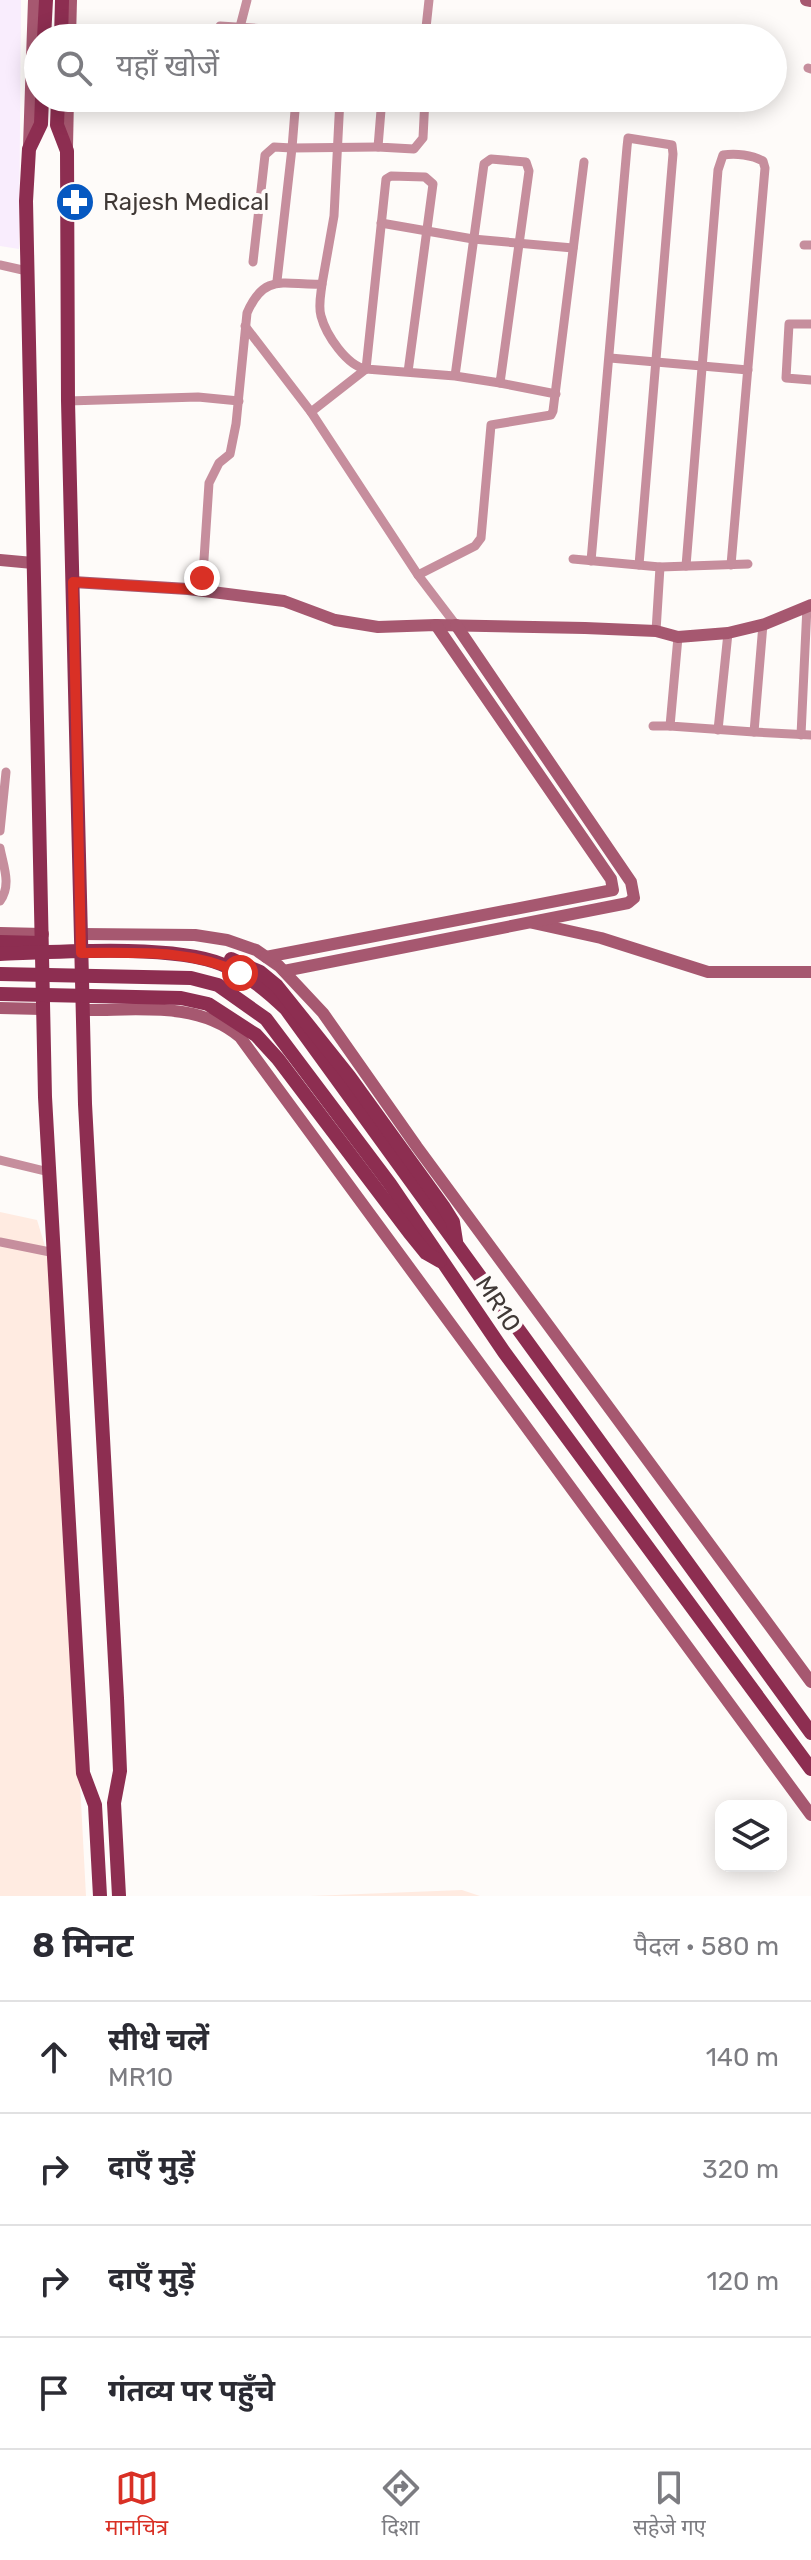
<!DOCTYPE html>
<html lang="hi">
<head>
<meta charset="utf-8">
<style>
  :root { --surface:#fff; --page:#f2f2f3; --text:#2b2b33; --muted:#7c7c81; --line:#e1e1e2; --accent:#d93025 }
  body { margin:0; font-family:Rubik,"Noto Sans Devanagari",sans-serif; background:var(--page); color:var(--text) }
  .controls { position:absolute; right:24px; bottom:24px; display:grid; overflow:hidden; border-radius:16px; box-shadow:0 4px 20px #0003 }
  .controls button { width:72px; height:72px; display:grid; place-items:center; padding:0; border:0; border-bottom:2px solid var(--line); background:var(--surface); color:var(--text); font:40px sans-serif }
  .stop { position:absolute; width:24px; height:24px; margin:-18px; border:6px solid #d93025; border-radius:50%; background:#fff }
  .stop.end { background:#d93025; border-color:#fff; box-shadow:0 2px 8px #0008 }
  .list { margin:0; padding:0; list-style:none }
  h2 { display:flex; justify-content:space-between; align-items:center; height:104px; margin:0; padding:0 32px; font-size:34px }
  h2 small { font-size:26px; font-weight:400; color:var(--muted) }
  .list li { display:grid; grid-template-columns:52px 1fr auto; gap:24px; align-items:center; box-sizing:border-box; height:112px; padding:0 32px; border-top:2px solid var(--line) }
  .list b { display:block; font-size:30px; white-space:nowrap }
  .list p { margin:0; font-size:26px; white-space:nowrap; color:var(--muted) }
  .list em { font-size:26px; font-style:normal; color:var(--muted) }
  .icon { flex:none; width:44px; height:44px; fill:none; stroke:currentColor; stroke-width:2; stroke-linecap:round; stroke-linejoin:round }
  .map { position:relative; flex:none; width:811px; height:1896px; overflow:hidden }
  .search { position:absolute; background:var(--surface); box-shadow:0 4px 20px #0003; left:24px; right:24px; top:24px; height:88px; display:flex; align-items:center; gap:20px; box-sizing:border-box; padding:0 28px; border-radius:44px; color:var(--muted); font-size:30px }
  .sheet { height:552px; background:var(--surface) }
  nav { display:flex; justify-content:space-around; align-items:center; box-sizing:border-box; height:112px; border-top:2px solid var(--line); background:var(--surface); font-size:22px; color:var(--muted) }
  nav a { display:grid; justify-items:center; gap:4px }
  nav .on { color:var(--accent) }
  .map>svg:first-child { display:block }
</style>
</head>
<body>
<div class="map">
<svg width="811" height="1896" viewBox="0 0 811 1896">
  <rect width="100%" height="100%" fill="#fefbf9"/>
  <g fill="#ffebe1">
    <path d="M0,1212L37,1220L53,1272L86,1896H0Z"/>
    <path d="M462,1890L480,1896H310Z"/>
  </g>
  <path fill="#f9edfd" d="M0,0H21L19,249L0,246Z"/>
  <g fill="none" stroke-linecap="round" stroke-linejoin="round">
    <g stroke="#c68e9d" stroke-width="9">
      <path d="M220,26L267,29"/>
      <path d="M240,27L247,0"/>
      <path d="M425,37L429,0"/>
      <path d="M808,68L811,69"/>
      <path d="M382,98L378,147L414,149L423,138L425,98"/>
      <path d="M381,223L473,239L573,248"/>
      <path d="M804,245H811"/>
      <path d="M253,262L265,155L274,147L292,148L296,98"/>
      <path d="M0,265L27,271"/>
      <path d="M277,281L292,148L378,147"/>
      <path d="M322,284C321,294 318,306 321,316C326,335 347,366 366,369"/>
      <path d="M811,324H789L786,378L811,380"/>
      <path d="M245,326L311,412L418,575L456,625"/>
      <path d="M610,358L748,370"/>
      <path d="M408,372L433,184L425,177L391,176L386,179L366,369L455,376L500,383L529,171L526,162L491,159L484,164L455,376"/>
      <path d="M500,383L556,394"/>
      <path d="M68,401L198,397L239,401"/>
      <path d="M311,412L366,369"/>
      <path d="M573,559L660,567L748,564"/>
      <path d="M591,561L627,147L628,138L672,145L673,154L639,565"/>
      <path d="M686,566L718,170L723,155C736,153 752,155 763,161L765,168L731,565"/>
      <path d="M418,575L475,546L481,538L491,425L551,415L553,411L584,162"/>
      <path d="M202,590L209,483L219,463L230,454L236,424L247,313C265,271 286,286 322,284L334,216L340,98"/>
      <path d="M763,624L754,732L811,735"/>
      <path d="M656,631L660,567"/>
      <path d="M678,637L670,726L754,732"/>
      <path d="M653,726H670"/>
      <path d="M718,730L728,633"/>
      <path d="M801,735L807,606"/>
      <path d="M0,831L6,772"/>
      <path d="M0,848C3,865 12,885 0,901"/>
      <path d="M0,1160L49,1172"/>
      <path d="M0,1242L55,1253"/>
    </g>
    <g stroke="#a65870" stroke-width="12">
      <path d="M806,0L811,1"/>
      <path d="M70,38L71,0"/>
      <path d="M29,146L34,0"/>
      <path d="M67,147L68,98"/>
      <path d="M0,560L33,563"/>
      <path d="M73,582L188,589L284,601L335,620L378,627L436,625L585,628L656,631L678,637L728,633L765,624L811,605"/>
      <path d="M533,923L601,938L708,972H811"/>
      <path d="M0,933L43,934"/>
      <path d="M81,934L195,935L227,940L256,950L279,966L323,1013L417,1147L811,1682"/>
      <path d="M266,957L613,890L611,879L436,625"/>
      <path d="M284,971L628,903L634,898L631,882L456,625"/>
      <path d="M0,1008L42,1009"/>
      <path d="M82,1010C134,1011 197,1000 240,1037L811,1815"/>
    </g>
    <g stroke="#8d2e51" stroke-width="14">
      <path d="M44,38L46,0"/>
      <path d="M61,38L62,0"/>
      <path d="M42,98L41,124L29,149L26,201L45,1097L83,1773L95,1805L100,1896"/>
      <path d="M58,98L57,125L67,151L68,401L85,1104L117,1698L120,1771L114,1803L119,1896"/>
      <path d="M0,942L41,943"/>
      <path d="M0,954C56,952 172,944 221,964C247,974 266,990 286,1009L811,1733"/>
      <path d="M231,959L260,972L277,986L349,1076L443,1206L453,1222L456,1241"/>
      <path d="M0,974L191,978L218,985L266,1019L390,1184L504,1352L811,1769"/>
      <path d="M0,994L181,998L208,1004L256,1035L278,1059L409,1232L426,1253L440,1261"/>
    </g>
  </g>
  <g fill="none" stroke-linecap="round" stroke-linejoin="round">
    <path stroke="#d93025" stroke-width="10" d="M202,578V590L73,582L81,953C136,953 190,949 240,973"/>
  </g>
  <defs>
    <symbol id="pharmacy-disc" viewBox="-11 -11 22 22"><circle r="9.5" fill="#0658c1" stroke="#fefbf9"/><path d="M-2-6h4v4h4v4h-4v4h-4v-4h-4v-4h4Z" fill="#fff"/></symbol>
  </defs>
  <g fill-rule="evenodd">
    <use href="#pharmacy-disc" x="53" y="180" width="44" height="44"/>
  </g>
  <g text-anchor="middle" stroke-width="8" stroke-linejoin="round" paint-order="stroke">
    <g font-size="24" fill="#403936" stroke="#fefbf9" text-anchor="start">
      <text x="103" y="210">Rajesh Medical</text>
    </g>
    <g font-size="24" fill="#403936" stroke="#fefbf9">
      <text transform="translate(498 1304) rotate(57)" y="8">MR10</text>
    </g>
  </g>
</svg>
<div class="controls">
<button><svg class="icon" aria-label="layers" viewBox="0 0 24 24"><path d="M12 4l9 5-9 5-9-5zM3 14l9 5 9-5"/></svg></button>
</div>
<div class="stop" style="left:240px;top:973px"></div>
<div class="stop end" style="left:202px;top:578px"></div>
<div class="search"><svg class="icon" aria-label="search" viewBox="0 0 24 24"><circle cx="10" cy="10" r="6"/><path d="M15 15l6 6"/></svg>यहाँ खोजें</div>
</div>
<section class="sheet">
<h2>8 मिनट<small>पैदल · 580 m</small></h2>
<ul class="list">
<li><svg class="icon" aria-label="ahead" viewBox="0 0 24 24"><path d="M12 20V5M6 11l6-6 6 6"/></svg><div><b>सीधे चलें</b><p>MR10</p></div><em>140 m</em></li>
<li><svg class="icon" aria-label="right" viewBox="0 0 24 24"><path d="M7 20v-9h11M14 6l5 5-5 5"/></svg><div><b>दाएँ मुड़ें</b></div><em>320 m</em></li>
<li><svg class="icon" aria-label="right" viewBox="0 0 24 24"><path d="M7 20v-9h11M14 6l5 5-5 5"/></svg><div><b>दाएँ मुड़ें</b></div><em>120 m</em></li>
<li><svg class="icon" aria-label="arrive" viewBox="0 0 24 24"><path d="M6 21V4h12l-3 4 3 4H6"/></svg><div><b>गंतव्य पर पहुँचे</b></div></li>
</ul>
</section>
<nav>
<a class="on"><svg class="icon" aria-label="map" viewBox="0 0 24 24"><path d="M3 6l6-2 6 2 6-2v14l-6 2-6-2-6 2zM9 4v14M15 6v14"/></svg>मानचित्र</a>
<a><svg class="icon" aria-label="directions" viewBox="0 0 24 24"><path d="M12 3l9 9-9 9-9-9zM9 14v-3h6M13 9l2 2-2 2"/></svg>दिशा</a>
<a><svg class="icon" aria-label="saved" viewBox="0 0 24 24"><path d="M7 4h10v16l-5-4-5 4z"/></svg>सहेजे गए</a>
</nav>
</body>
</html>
